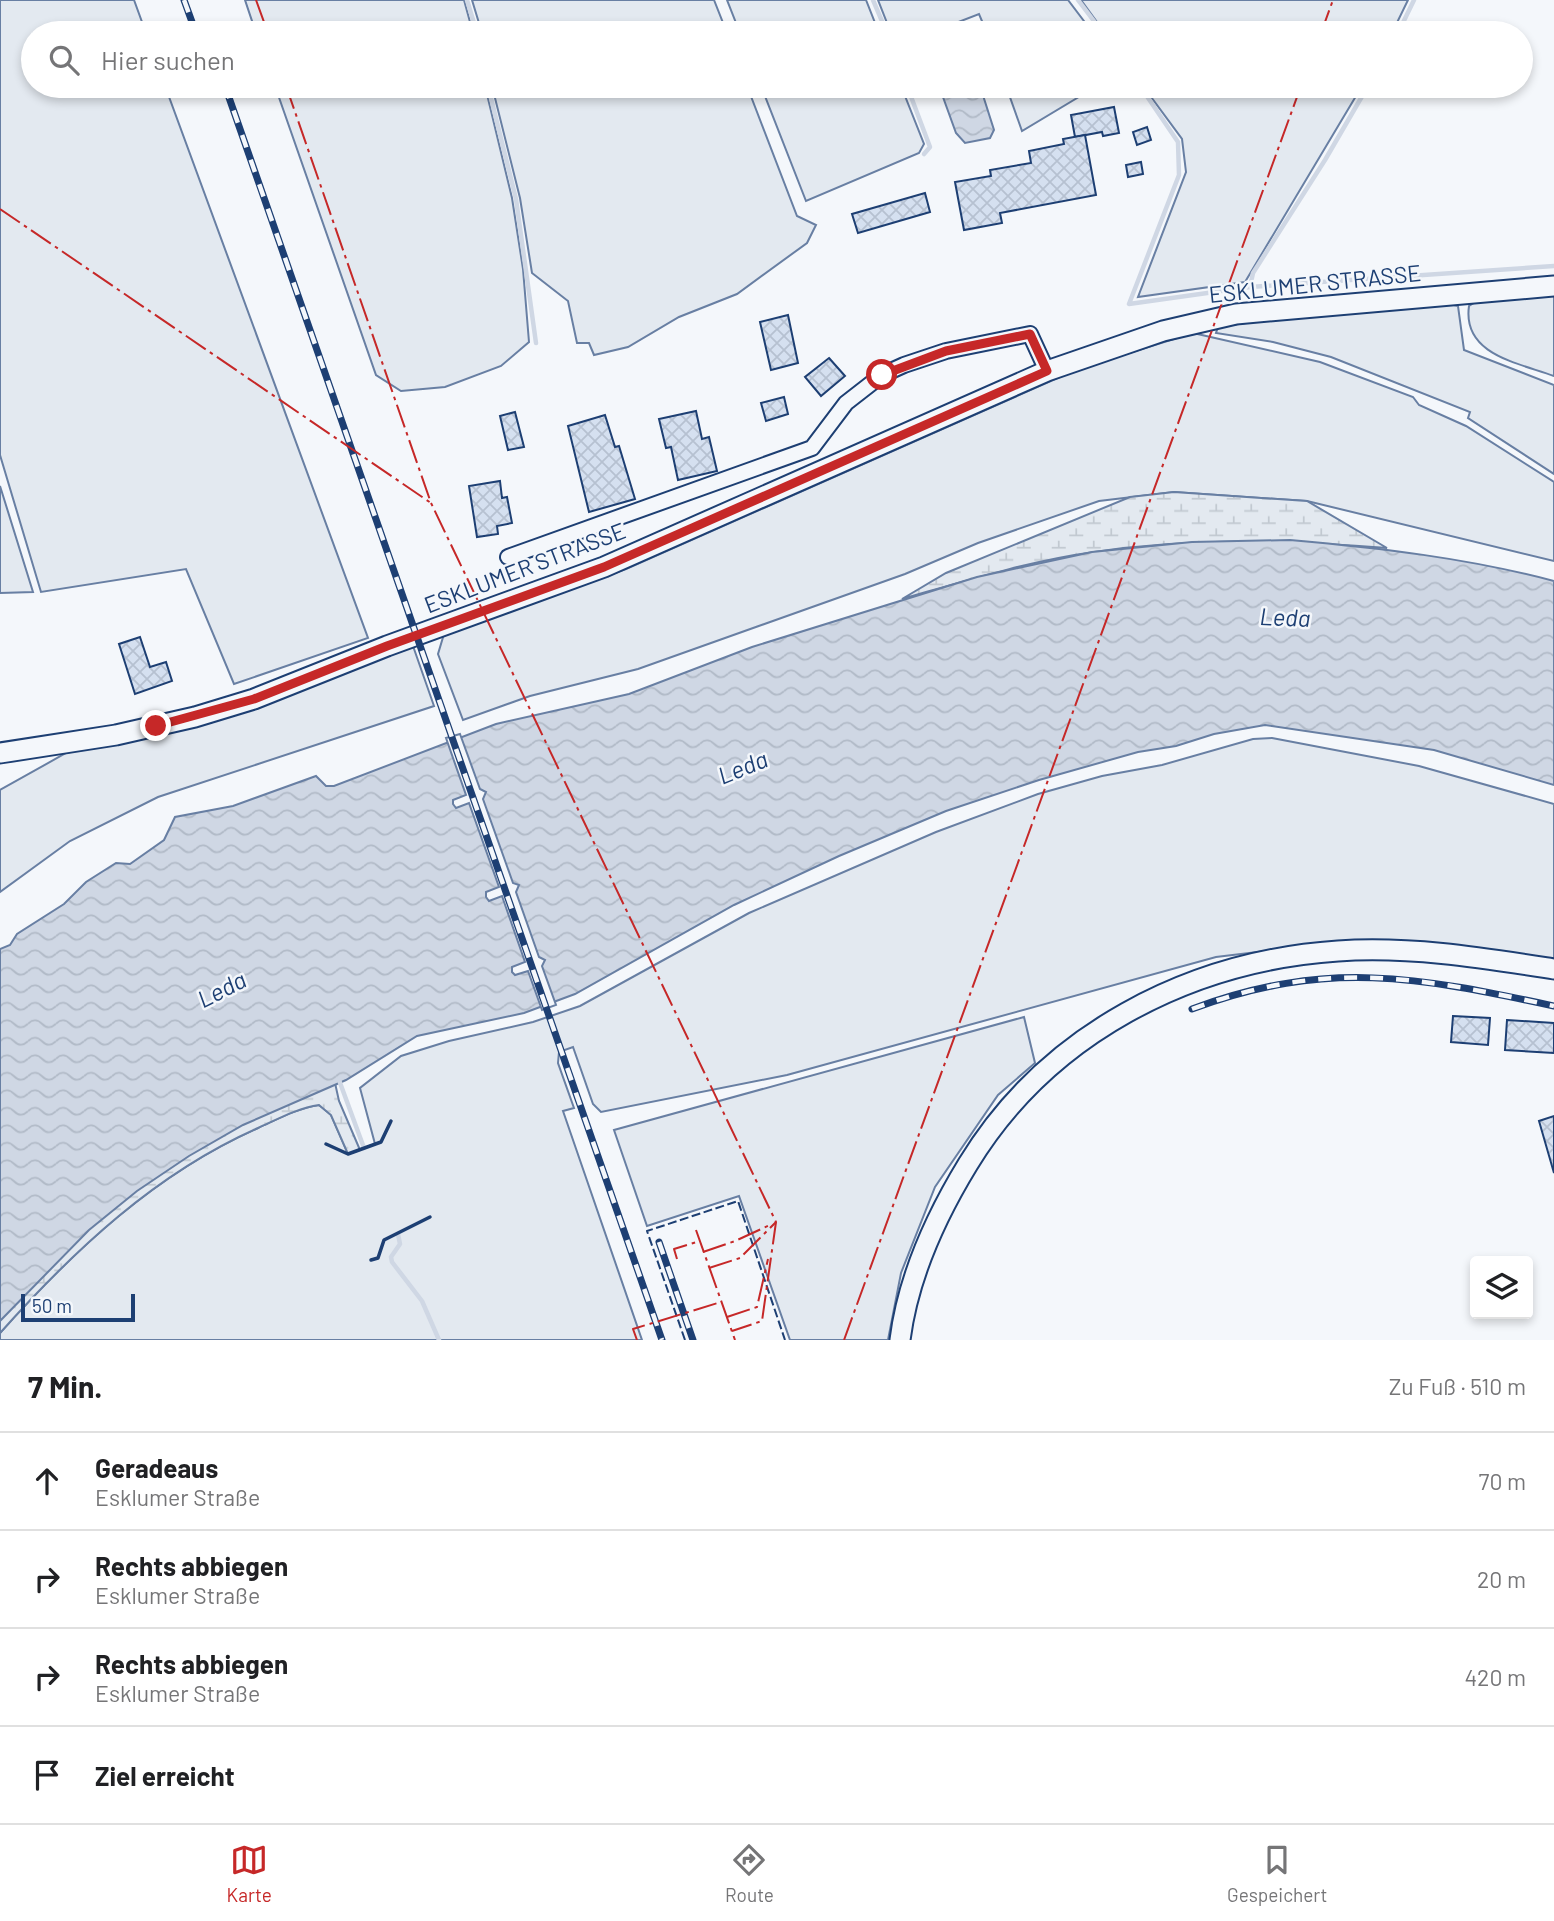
<!DOCTYPE html>
<html lang="de">
<head>
<meta charset="utf-8">
<style>
  :root { --surface:#fff; --page:#f6f6f6; --text:#202124; --muted:#757577; --line:#e0e0e0; --accent:#c62828 }
  body { margin:0; font-family:Barlow,sans-serif; background:var(--page); color:var(--text) }
  .controls { position:absolute; right:21px; bottom:21px; display:grid; overflow:hidden; border-radius:7px; box-shadow:0 4px 10px #0003 }
  .controls button { width:63px; height:63px; display:grid; place-items:center; padding:0; border:0; border-bottom:2px solid var(--line); background:var(--surface); color:var(--text); font:35px sans-serif }
  .scale { position:absolute; left:21px; bottom:18px; width:114px; box-sizing:border-box; padding-left:7px; border:4px solid #1d3f73; border-top:0; font-size:19px; line-height:24px; white-space:nowrap; color:#1d3f73; -webkit-text-stroke:5px #f4f7fb; paint-order:stroke }
  .stop { position:absolute; width:21px; height:21px; margin:-16px; border:5px solid #c62828; border-radius:50%; background:#fff }
  .stop.end { background:#c62828; border-color:#fff; box-shadow:0 2px 7px #0008 }
  .list { margin:0; padding:0; list-style:none }
  h2 { display:flex; justify-content:space-between; align-items:center; height:91px; margin:0; padding:0 28px; font-size:30px }
  h2 small { font-size:23px; font-weight:400; color:var(--muted) }
  .list li { display:grid; grid-template-columns:46px 1fr auto; gap:21px; align-items:center; box-sizing:border-box; height:98px; padding:0 28px; border-top:2px solid var(--line) }
  .list b { display:block; font-size:26px; white-space:nowrap }
  .list p { margin:0; font-size:23px; white-space:nowrap; color:var(--muted) }
  .list em { font-size:23px; font-style:normal; color:var(--muted) }
  .icon { flex:none; width:38px; height:38px; fill:none; stroke:currentColor; stroke-width:2; stroke-linecap:round; stroke-linejoin:round }
  .map { position:relative; flex:none; width:1554px; height:1340px; overflow:hidden }
  .search { position:absolute; background:var(--surface); box-shadow:0 4px 10px #0003; left:21px; right:21px; top:21px; height:77px; display:flex; align-items:center; gap:18px; box-sizing:border-box; padding:0 24px; border-radius:38px; color:var(--muted); font-size:26px }
  .sheet { height:483px; background:var(--surface) }
  nav { display:flex; justify-content:space-around; align-items:center; box-sizing:border-box; height:98px; border-top:2px solid var(--line); background:var(--surface); font-size:19px; color:var(--muted) }
  nav a { display:grid; justify-items:center; gap:4px }
  nav .on { color:var(--accent) }
  .map>svg:first-child { display:block }
</style>
</head>
<body>
<div class="map">
<svg width="1554" height="1340" viewBox="0 0 1554 1340">
  <defs>
    <pattern id="wetland-marsh" width="20" height="14" patternUnits="userSpaceOnUse" patternTransform="scale(1.75)"><rect width="20" height="14" fill="#e3e9f0"/><path d="M1 5h8M5 5V1M11 12h8M15 12V8" fill="none" stroke="#c2c9d1"/></pattern>
    <pattern id="water-waves" width="16" height="10" patternUnits="userSpaceOnUse" patternTransform="scale(1.75)"><rect width="16" height="10" fill="#cfd7e4"/><path d="M0 5q4-4 8 0t8 0" fill="none" stroke="#b1bac7"/></pattern>
    <pattern id="building-cross-hatch" width="8" height="8" patternUnits="userSpaceOnUse" patternTransform="scale(1.75)"><rect width="8" height="8" fill="#d5e0f0"/><path d="M0 0l8 8M0 8l8-8" fill="none" stroke="#b6c1d1"/></pattern>
  </defs>
  <rect width="100%" height="100%" fill="#f4f7fb"/>
  <g fill="#e3e9f0" stroke="#687fa3" stroke-width="2">
    <path d="M0,0H134L146,33H33V86H165L368,638L234,684L186,569L41,592L0,455Z"/>
    <path d="M245,0H464L473,33H256Z"/>
    <path d="M472,0H714L727,33H482Z"/>
    <path d="M727,0H866L879,33H740Z"/>
    <path d="M878,0H1068L1093,33H987L979,14L930,33H891Z"/>
    <path d="M1081,0H1408L1392,33H1105Z"/>
    <path d="M275,86H485L512,198L523,269L529,342L501,366L445,387L401,391L376,375Z"/>
    <path d="M492,86H747L797,216L816,225L807,243L737,294L679,317L628,347L594,355L589,343H577L568,301L532,273L520,198Z"/>
    <path d="M761,86H901L924,144L919,153L806,201Z"/>
    <path d="M1006,86H1097L1022,131Z"/>
    <path d="M1143,86H1362L1245,282L1138,297L1186,172L1182,139Z"/>
    <path d="M1554,294V376C1519,363 1462,355 1469,306L1477,301Z"/>
    <path d="M1445,303L1458,306L1464,350L1554,385V474L1468,418L1470,412L1331,357L1273,342L1216,333L1218,327L1309,314Z"/>
    <path d="M1193,333L1320,362L1413,397L1419,405L1466,426L1554,482V561L1307,501L1174,492L1099,501L978,543L905,574L638,669L530,696L463,720L438,654L444,634L626,569L1078,369Z"/>
    <path d="M0,486L33,592L0,593Z"/>
    <path d="M413,646L434,706L158,797L70,841L0,892V790L66,753L200,723Z"/>
    <path d="M1272,738L1419,766L1554,804V969L1339,942L1216,957L787,1075L601,1112L593,1104L573,1047L559,1052L558,1063L574,1108L563,1111L642,1340H0V1333C74,1250 156,1173 258,1128C278,1119 298,1108 319,1105L331,1115L348,1154L375,1144L360,1088L401,1056L449,1041L533,1022L580,1006L749,913L936,832L1038,794L1102,776L1162,765L1253,739Z"/>
    <path d="M1024,1017L1035,1063L998,1095L935,1187L901,1273L888,1340H790L739,1196L647,1226L614,1130Z"/>
  </g>
  <g fill="url(#wetland-marsh)" stroke="#687fa3" stroke-width="2">
    <path d="M1174,492L1307,501L1387,548C1289,540 1192,537 1094,552C1029,561 965,581 902,599L946,573L1130,497Z"/>
    <path d="M331,1065L339,1101L360,1150L348,1154L331,1115L319,1105C298,1108 278,1119 258,1128C156,1173 74,1250 0,1333V1285L48,1237Z"/>
  </g>
  <g fill="url(#water-waves)" stroke="#687fa3" stroke-width="2">
    <path d="M939,86H980L994,130L990,138L965,143L956,133Z"/>
    <path d="M1290,540C1380,548 1467,558 1554,581V785L1434,750L1265,725L1214,734L1176,746L1138,752L1039,780L946,811L839,856L734,905L575,994L524,1013L417,1036L346,1080L243,1125L189,1156L137,1191L89,1230L0,1321V949L10,945L17,934L64,904L86,882L116,863L130,864L164,840L175,817L233,806L316,776L326,786H334L496,724L629,694L752,647L977,577L1092,552L1192,542Z"/>
  </g>
  <path fill="#f4f7fb" stroke="#687fa3" stroke-width="2" d="M460,734L480,789L486,792L483,799L513,883L519,885L516,892L539,957L545,960L542,966L556,1005L542,1010L528,971L515,975L512,972V967L525,962L502,896L489,901L486,897V892L499,887L469,803L456,808L453,804V800L466,795L446,738Z"/>
  <g fill="none" stroke-linecap="round" stroke-linejoin="round">
    <g stroke="#cfd7e4" stroke-width="4.5">
      <path d="M467,0L477,33"/>
      <path d="M873,0L887,33"/>
      <path d="M1078,0L1103,33"/>
      <path d="M1398,33L1414,0"/>
      <path d="M488,86L516,199L536,343"/>
      <path d="M907,86L930,147L924,154"/>
      <path d="M1140,86L1178,142L1179,175L1129,304L1250,287L1554,266"/>
      <path d="M1250,287L1253,273L1325,160L1368,86"/>
      <path d="M339,1080L364,1148"/>
      <path d="M398,1234L400,1244L391,1257L392,1262L422,1301L439,1340"/>
    </g>
  </g>
  <g fill="url(#building-cross-hatch)" stroke="#1d3f73" stroke-width="2">
    <path d="M1114,107L1119,133L1103,136L1102,132L1075,137L1071,115Z"/>
    <path d="M1147,127L1151,140L1137,145L1133,132Z"/>
    <path d="M1085,135L1096,195L1000,213L1002,223L964,230L955,182L991,176L990,170L1031,163L1029,151L1064,144L1063,139Z"/>
    <path d="M1141,162L1143,174L1128,177L1126,165Z"/>
    <path d="M925,193L930,212L858,233L852,214Z"/>
    <path d="M788,315L798,363L771,370L760,322Z"/>
    <path d="M829,358L845,376L821,396L805,377Z"/>
    <path d="M784,397L788,414L766,421L761,403Z"/>
    <path d="M696,411L702,439L709,437L717,471L678,480L671,447L666,448L659,419Z"/>
    <path d="M515,412L524,447L508,450L500,416Z"/>
    <path d="M605,415L615,447L619,446L635,499L589,512L568,426Z"/>
    <path d="M500,481L502,498L507,497L512,523L497,526L498,534L477,537L469,486Z"/>
    <path d="M140,637L150,667L166,662L172,681L135,694L119,644Z"/>
    <path d="M1453,1016L1490,1018L1488,1045L1451,1042Z"/>
    <path d="M1507,1020L1554,1023V1053L1505,1050Z"/>
    <path d="M1554,1116V1173L1539,1121Z"/>
  </g>
  <g fill="none" stroke-linecap="round" stroke-linejoin="round">
    <defs>
      <path id="street" d="M508,557L812,448L846,403L882,375L904,365L946,351L1030,334L1047,371"/>
      <g id="secondary">
        <path d="M0,753L116,735L195,717L254,699L387,646L604,567L1047,371L1163,331L1236,314L1554,286"/>
        <path d="M900,1340C908,1277 935,1218 968,1164C1047,1034 1189,961 1338,951C1410,946 1483,958 1554,969"/>
      </g>
    </defs>
    <use href="#street" stroke="#1d3f73" stroke-width="18"/>
    <use href="#secondary" stroke="#1d3f73" stroke-width="23"/>
    <use href="#street" stroke="#f4f7fb" stroke-width="14"/>
    <use href="#secondary" stroke="#f4f7fb" stroke-width="19"/>
    <defs>
      <g id="rail">
        <path d="M184,0L196,33"/>
        <path d="M225,86L662,1340"/>
        <path d="M1192,1009C1326,959 1419,977 1554,1006"/>
        <path d="M659,1242L693,1340"/>
      </g>
    </defs>
    <use href="#rail" stroke="#1d3f73" stroke-width="7"/>
    <use href="#rail" stroke="#f4f7fb" stroke-width="4.5" stroke-dasharray="13" stroke-linecap="butt"/>
    <path stroke="#1d3f73" stroke-width="2" stroke-dasharray="9 3.5" stroke-linecap="butt" d="M685,1340L647,1231L738,1201L785,1340"/>
    <g stroke="#1d3f73" stroke-width="3.5">
      <path d="M326,1144L348,1154L381,1142L391,1121"/>
      <path d="M371,1260L378,1258L384,1240L430,1217"/>
    </g>
    <g stroke="#c62828" stroke-width="2" stroke-dasharray="24 5 3.5 5" stroke-linecap="butt">
      <path d="M256,0L268,33"/>
      <path d="M1321,33L1333,0"/>
      <path d="M286,86L431,503L776,1222L762,1321L732,1331"/>
      <path d="M0,209L431,503"/>
      <path d="M696,1230L735,1340"/>
      <path d="M703,1252L735,1241L770,1225"/>
      <path d="M677,1259L674,1249L700,1241"/>
      <path d="M709,1268L740,1258L776,1222"/>
      <path d="M727,1317L757,1307L768,1259"/>
      <path d="M637,1340L633,1329L721,1302"/>
      <path d="M844,1340L1301,86"/>
    </g>
  </g>
  <g fill="none" stroke-linecap="round" stroke-linejoin="round">
    <path stroke="#c62828" stroke-width="9" d="M156,726L254,699L387,646L604,567L1047,371L1030,334L946,351L882,375"/>
  </g>
  <g text-anchor="middle" stroke-width="5" stroke-linejoin="round" paint-order="stroke">
    <g font-size="23" fill="#1d3f73" stroke="#f4f7fb">
      <text transform="translate(1315 284) rotate(-6)" y="8">ESKLUMER STRASSE</text>
      <text transform="translate(525 568) rotate(-21)" y="8">ESKLUMER STRASSE</text>
    </g>
    <g font-size="24" font-style="italic" fill="#1d3f73" stroke="#f4f7fb">
      <text transform="translate(1285 618) rotate(2)" y="8">Leda</text>
      <text transform="translate(743 768) rotate(-22)" y="8">Leda</text>
      <text transform="translate(222 990) rotate(-27)" y="8">Leda</text>
    </g>
  </g>
</svg>
<div class="controls">
<button><svg class="icon" aria-label="layers" viewBox="0 0 24 24"><path d="M12 4l9 5-9 5-9-5zM3 14l9 5 9-5"/></svg></button>
</div>
<div class="scale">50 m</div>
<div class="stop" style="left:882px;top:375px"></div>
<div class="stop end" style="left:156px;top:726px"></div>
<div class="search"><svg class="icon" aria-label="search" viewBox="0 0 24 24"><circle cx="10" cy="10" r="6"/><path d="M15 15l6 6"/></svg>Hier suchen</div>
</div>
<section class="sheet">
<h2>7 Min.<small>Zu Fuß · 510 m</small></h2>
<ul class="list">
<li><svg class="icon" aria-label="ahead" viewBox="0 0 24 24"><path d="M12 20V5M6 11l6-6 6 6"/></svg><div><b>Geradeaus</b><p>Esklumer Straße</p></div><em>70 m</em></li>
<li><svg class="icon" aria-label="right" viewBox="0 0 24 24"><path d="M7 20v-9h11M14 6l5 5-5 5"/></svg><div><b>Rechts abbiegen</b><p>Esklumer Straße</p></div><em>20 m</em></li>
<li><svg class="icon" aria-label="right" viewBox="0 0 24 24"><path d="M7 20v-9h11M14 6l5 5-5 5"/></svg><div><b>Rechts abbiegen</b><p>Esklumer Straße</p></div><em>420 m</em></li>
<li><svg class="icon" aria-label="arrive" viewBox="0 0 24 24"><path d="M6 21V4h12l-3 4 3 4H6"/></svg><div><b>Ziel erreicht</b></div></li>
</ul>
</section>
<nav>
<a class="on"><svg class="icon" aria-label="map" viewBox="0 0 24 24"><path d="M3 6l6-2 6 2 6-2v14l-6 2-6-2-6 2zM9 4v14M15 6v14"/></svg>Karte</a>
<a><svg class="icon" aria-label="directions" viewBox="0 0 24 24"><path d="M12 3l9 9-9 9-9-9zM9 14v-3h6M13 9l2 2-2 2"/></svg>Route</a>
<a><svg class="icon" aria-label="saved" viewBox="0 0 24 24"><path d="M7 4h10v16l-5-4-5 4z"/></svg>Gespeichert</a>
</nav>
</body>
</html>
